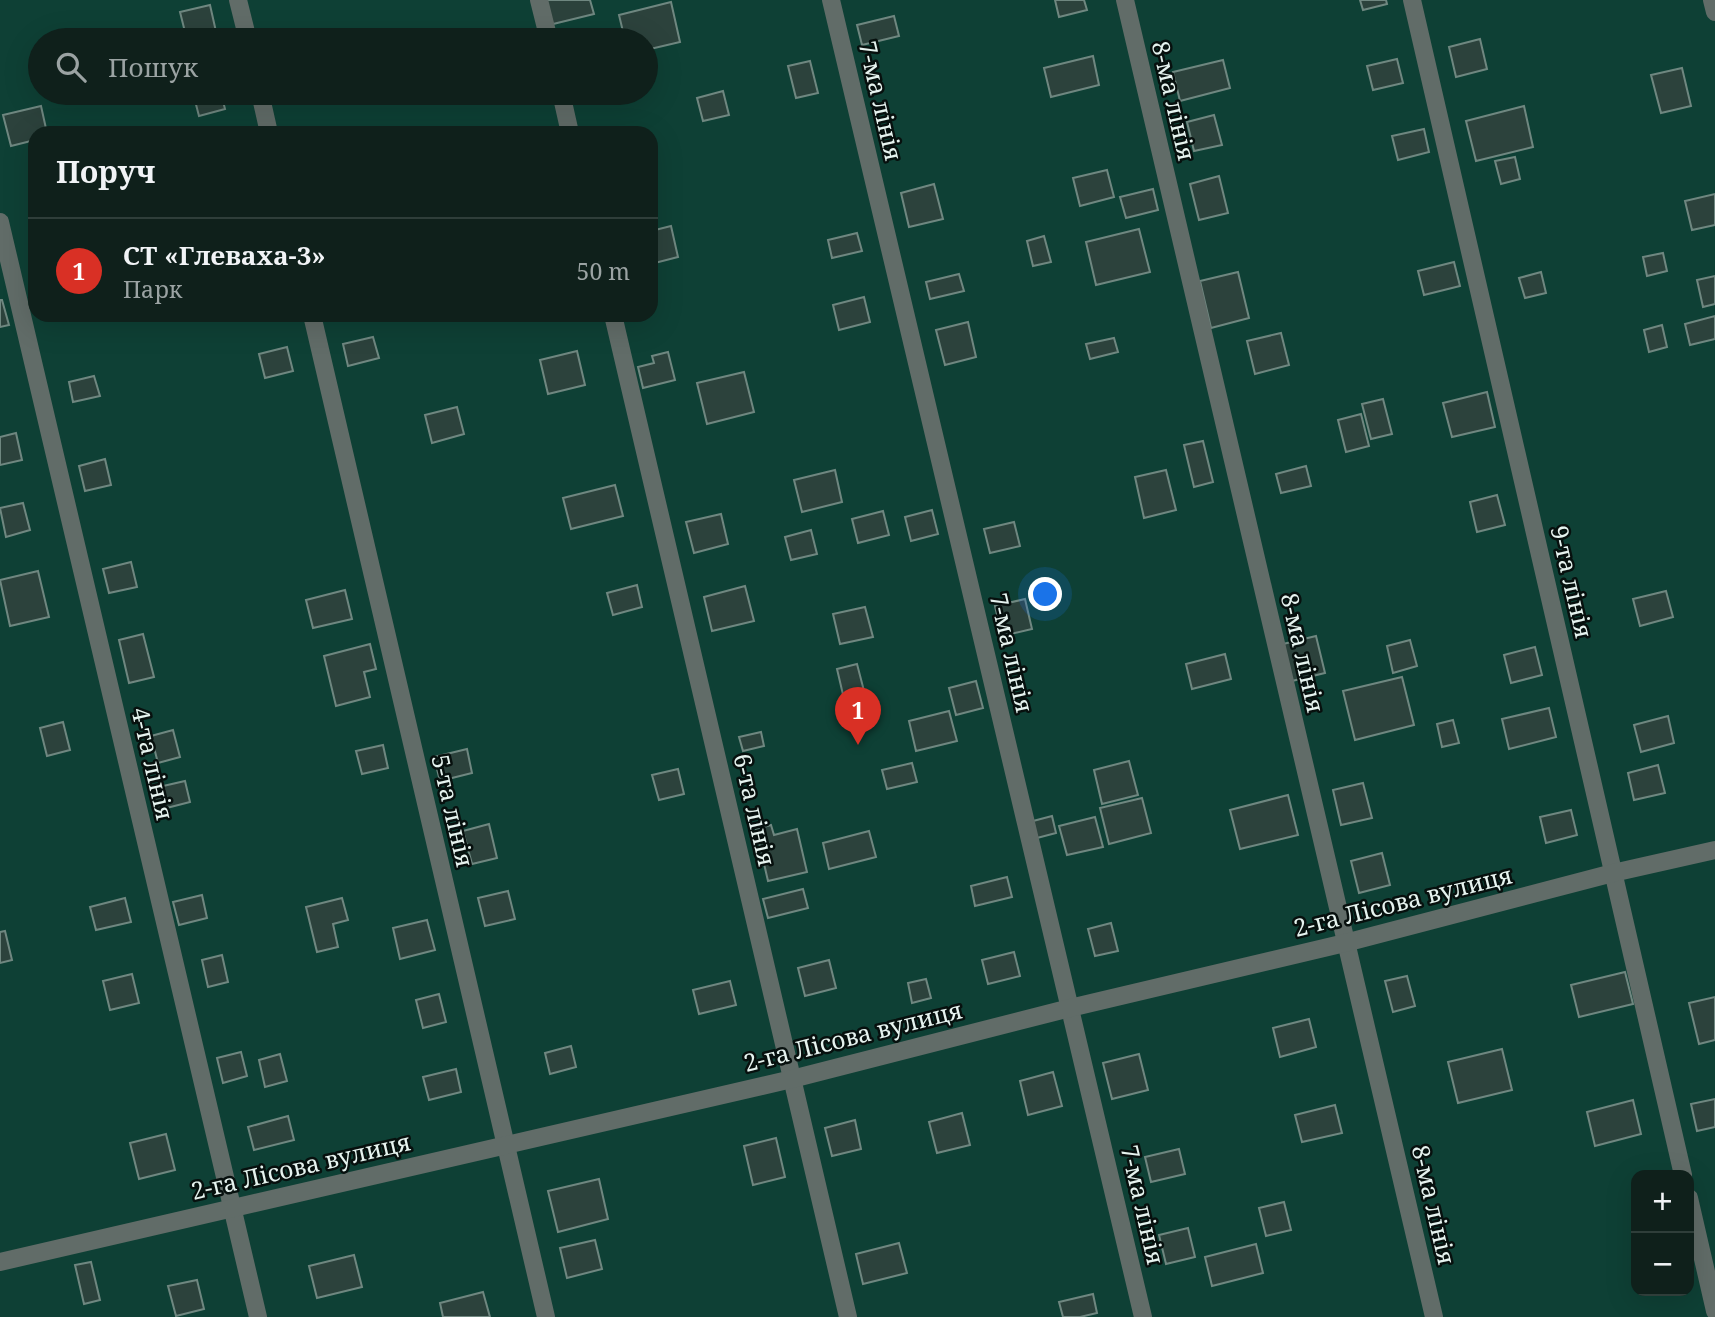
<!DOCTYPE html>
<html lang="uk">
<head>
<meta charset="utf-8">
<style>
  :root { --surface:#0f201b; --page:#1d2d28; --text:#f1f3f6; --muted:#9ba3a3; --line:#2f3e3a; --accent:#d93025 }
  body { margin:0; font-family:"Noto Serif",serif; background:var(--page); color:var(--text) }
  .controls { position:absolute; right:21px; bottom:21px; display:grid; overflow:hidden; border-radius:14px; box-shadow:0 7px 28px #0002 }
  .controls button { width:63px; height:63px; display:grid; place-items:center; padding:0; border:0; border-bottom:2px solid var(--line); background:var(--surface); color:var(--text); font:35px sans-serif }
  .you { position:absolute; left:1046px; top:595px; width:24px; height:24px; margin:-18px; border:5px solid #fff; border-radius:50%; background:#1a73e8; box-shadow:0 0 0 10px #1a73e833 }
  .badge { display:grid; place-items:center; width:46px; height:46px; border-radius:50%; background:var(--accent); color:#fff; font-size:23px; font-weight:700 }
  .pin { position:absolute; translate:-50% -58px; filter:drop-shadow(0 2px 4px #0008) }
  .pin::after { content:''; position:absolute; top:37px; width:24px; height:21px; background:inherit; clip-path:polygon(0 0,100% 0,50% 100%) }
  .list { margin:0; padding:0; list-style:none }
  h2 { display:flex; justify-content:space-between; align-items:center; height:91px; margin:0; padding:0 28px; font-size:30px }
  h2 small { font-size:23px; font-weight:400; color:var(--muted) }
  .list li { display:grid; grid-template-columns:46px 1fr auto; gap:21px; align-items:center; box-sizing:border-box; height:105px; padding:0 28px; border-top:2px solid var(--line) }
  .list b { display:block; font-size:26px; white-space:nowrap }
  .list p { margin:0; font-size:23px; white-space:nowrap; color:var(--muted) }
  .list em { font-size:23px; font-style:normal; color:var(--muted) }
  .icon { flex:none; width:38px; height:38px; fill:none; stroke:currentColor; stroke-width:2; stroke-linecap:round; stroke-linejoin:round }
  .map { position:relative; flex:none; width:1715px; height:1317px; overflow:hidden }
  .search { position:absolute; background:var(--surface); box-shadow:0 7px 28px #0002; left:28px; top:28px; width:630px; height:77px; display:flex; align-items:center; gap:18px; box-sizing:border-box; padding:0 24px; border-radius:38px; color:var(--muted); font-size:26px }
  .panel { position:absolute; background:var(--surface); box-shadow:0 7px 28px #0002; left:28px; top:126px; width:630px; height:196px; border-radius:21px }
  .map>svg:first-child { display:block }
</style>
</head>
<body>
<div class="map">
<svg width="1715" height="1317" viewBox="0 0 1715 1317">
  <rect width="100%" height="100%" fill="#142a24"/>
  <path fill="#0e4035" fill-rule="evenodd" d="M0,0H1715V1317H0ZM40,40H646V93H40ZM35,133H651V315H35ZM1636,1175H1689V1291H1636Z"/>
  <g fill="#2c423c" stroke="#6f8780" stroke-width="2">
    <path d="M543,0H590L594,14L549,25Z"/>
    <path d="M1055,0H1084L1087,10L1059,17Z"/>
    <path d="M1360,0H1386L1387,4L1363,10Z"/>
    <path d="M671,2L680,42L646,50V40H625L619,15Z"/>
    <path d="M210,5L217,36L200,40H187L180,12Z"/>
    <path d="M894,16L899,36L862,45L857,25Z"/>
    <path d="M1480,39L1487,69L1456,77L1449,47Z"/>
    <path d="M1093,56L1099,85L1051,97L1044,68Z"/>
    <path d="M1397,59L1403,83L1373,90L1367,66Z"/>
    <path d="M1223,60L1230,88L1180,101L1173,72Z"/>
    <path d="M810,61L818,93L796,98L788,66Z"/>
    <path d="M1682,68L1691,106L1661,113L1651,75Z"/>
    <path d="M723,91L729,115L703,121L697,98Z"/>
    <path d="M193,93H221L225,109L199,116Z"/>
    <path d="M41,106L47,133H35V140L11,146L3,115Z"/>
    <path d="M1524,106L1533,147L1476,161L1466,121Z"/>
    <path d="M1214,115L1222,145L1194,151L1187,122Z"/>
    <path d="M1424,129L1429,152L1398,160L1392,136Z"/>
    <path d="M1515,157L1520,179L1501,184L1495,161Z"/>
    <path d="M1107,170L1114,197L1080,206L1073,178Z"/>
    <path d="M1219,176L1228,213L1199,220L1190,184Z"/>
    <path d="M934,184L943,219L909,227L901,193Z"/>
    <path d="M1153,189L1158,210L1126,218L1120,197Z"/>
    <path d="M1715,194V225L1692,230L1685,201Z"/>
    <path d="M671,226L678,257L651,264V231Z"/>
    <path d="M1139,229L1150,272L1096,285L1086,242Z"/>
    <path d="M857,233L862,251L832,258L828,240Z"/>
    <path d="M1044,236L1051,262L1033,266L1027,241Z"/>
    <path d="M1663,253L1667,271L1647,276L1643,257Z"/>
    <path d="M1454,262L1460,286L1424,295L1418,271Z"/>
    <path d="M1238,272L1249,318L1211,328L1200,281Z"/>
    <path d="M1541,272L1546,293L1525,298L1519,278Z"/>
    <path d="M959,274L964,291L930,299L926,282Z"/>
    <path d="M1715,276V304L1703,307L1697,280Z"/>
    <path d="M864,297L870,322L839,330L833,305Z"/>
    <path d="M0,300H2L9,325L0,327Z"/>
    <path d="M535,315H558L536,320Z"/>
    <path d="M1715,316V339L1690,345L1685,324Z"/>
    <path d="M968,322L976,357L945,365L936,330Z"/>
    <path d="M1662,325L1667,347L1649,352L1644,330Z"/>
    <path d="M1281,333L1289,365L1255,374L1247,341Z"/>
    <path d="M373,337L379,358L348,366L343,344Z"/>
    <path d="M1114,338L1118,352L1090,359L1086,344Z"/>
    <path d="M287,347L293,371L265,378L259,354Z"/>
    <path d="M577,351L585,385L548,394L540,360Z"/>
    <path d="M668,352L675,380L643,388L638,367L654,363L652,356Z"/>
    <path d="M744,372L754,412L707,424L697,383Z"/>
    <path d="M94,376L100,396L73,402L69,382Z"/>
    <path d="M1487,392L1495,427L1452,437L1443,403Z"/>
    <path d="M1383,399L1392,434L1371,439L1362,404Z"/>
    <path d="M457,407L464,434L432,443L425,415Z"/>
    <path d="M1361,414L1369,446L1346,452L1338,420Z"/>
    <path d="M16,433L22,460L0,465V437Z"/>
    <path d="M1203,441L1213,482L1194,487L1184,445Z"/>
    <path d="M105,459L111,485L85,491L79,466Z"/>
    <path d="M1306,466L1311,486L1281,493L1276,474Z"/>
    <path d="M835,470L842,502L802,512L794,480Z"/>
    <path d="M1166,470L1176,510L1144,518L1135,477Z"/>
    <path d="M615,485L623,516L571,529L563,498Z"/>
    <path d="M1497,495L1505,525L1477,532L1470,502Z"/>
    <path d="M23,503L30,530L6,537L0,508Z"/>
    <path d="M932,510L938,534L911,541L905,517Z"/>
    <path d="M883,511L889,535L858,543L852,519Z"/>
    <path d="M721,514L728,544L694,553L686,522Z"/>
    <path d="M1014,522L1020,546L990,553L984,529Z"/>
    <path d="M811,530L817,554L791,560L785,537Z"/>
    <path d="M131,562L137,587L109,593L103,569Z"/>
    <path d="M38,571L49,617L10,626L0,580Z"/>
    <path d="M637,585L642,607L613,615L607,593Z"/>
    <path d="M745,586L754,621L712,631L704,597Z"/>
    <path d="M345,590L352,619L313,628L306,600Z"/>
    <path d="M1666,591L1673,617L1640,626L1633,599Z"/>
    <path d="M1025,599L1032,629L1002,636L995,606Z"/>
    <path d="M865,607L873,637L840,644L833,614Z"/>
    <path d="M143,634L154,677L129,683L119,640Z"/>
    <path d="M1316,636L1325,673L1292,681L1283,644Z"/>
    <path d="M1410,640L1417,666L1393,673L1387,646Z"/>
    <path d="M370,644L376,669L364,672L370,697L336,706L324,656Z"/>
    <path d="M1535,647L1542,675L1511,683L1504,655Z"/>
    <path d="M1225,654L1231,679L1192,689L1186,664Z"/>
    <path d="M857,664L869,710L848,716L837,669Z"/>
    <path d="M1402,677L1414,725L1355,740L1343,691Z"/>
    <path d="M976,681L983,708L956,715L949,688Z"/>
    <path d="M1549,708L1556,737L1509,749L1502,719Z"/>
    <path d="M949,711L957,741L916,751L909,721Z"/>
    <path d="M1668,716L1674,743L1641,752L1634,725Z"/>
    <path d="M1453,720L1459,743L1442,747L1437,724Z"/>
    <path d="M63,722L70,750L47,756L40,728Z"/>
    <path d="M173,730L180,757L158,763L151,736Z"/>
    <path d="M761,732L764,746L743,751L739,737Z"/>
    <path d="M383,745L388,768L362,774L356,751Z"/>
    <path d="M467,749L472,773L440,781L434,757Z"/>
    <path d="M1129,761L1138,795L1102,804L1094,770Z"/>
    <path d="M912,763L917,782L887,789L882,770Z"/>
    <path d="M1658,765L1665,793L1634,800L1628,773Z"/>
    <path d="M678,769L684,794L659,800L652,775Z"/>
    <path d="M185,781L190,802L155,811L150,789Z"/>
    <path d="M1363,783L1372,818L1341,825L1333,790Z"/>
    <path d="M1288,795L1298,835L1240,849L1230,810Z"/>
    <path d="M1142,798L1151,833L1109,844L1100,808Z"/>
    <path d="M1571,810L1577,835L1546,843L1540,817Z"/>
    <path d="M1052,816L1056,833L1037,838L1033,821Z"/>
    <path d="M1095,817L1103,847L1067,855L1059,826Z"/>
    <path d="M489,824L497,858L472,864L463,831Z"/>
    <path d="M771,825L774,835L797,829L807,872L768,881L756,829Z"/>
    <path d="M869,831L876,857L829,869L823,843Z"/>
    <path d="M1382,853L1390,885L1359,893L1351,861Z"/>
    <path d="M1007,877L1012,897L975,906L971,886Z"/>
    <path d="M803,889L808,908L768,918L763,899Z"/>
    <path d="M508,891L515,919L485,926L478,898Z"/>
    <path d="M202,895L207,918L179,925L173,902Z"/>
    <path d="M125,898L131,922L96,930L90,907Z"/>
    <path d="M342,898L348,920L333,924L338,947L317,952L306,907Z"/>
    <path d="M427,920L435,950L400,959L393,928Z"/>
    <path d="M1111,923L1118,951L1095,956L1088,929Z"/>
    <path d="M5,931L12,960L0,963V932Z"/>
    <path d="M1014,952L1020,976L988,984L982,960Z"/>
    <path d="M222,955L228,982L208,987L202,960Z"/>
    <path d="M829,960L836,988L805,996L798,968Z"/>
    <path d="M1625,972L1633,1004L1579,1017L1571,985Z"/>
    <path d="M132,974L139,1003L110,1010L103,981Z"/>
    <path d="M1407,976L1415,1006L1393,1012L1385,981Z"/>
    <path d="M926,979L931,998L912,1003L908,983Z"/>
    <path d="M730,981L736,1005L699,1014L693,990Z"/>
    <path d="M439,994L446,1022L423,1028L416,1000Z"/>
    <path d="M1715,997V1040L1699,1044L1689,1003Z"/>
    <path d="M1309,1019L1316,1047L1280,1057L1273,1028Z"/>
    <path d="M571,1046L576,1067L550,1074L545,1053Z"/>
    <path d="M1502,1049L1512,1090L1458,1103L1448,1062Z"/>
    <path d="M241,1052L247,1076L223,1083L217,1058Z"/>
    <path d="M280,1054L287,1081L265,1087L259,1060Z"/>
    <path d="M1139,1054L1148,1090L1112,1099L1103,1063Z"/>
    <path d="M456,1069L461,1092L429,1100L423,1077Z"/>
    <path d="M1053,1072L1062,1106L1028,1115L1020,1081Z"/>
    <path d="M1715,1099V1127L1697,1131L1691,1104Z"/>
    <path d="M1633,1100L1641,1134L1595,1146L1587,1112Z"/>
    <path d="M1335,1105L1342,1133L1302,1142L1295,1115Z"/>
    <path d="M962,1113L970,1145L937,1153L929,1122Z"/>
    <path d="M288,1116L294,1140L254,1150L248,1127Z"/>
    <path d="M855,1120L861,1149L832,1156L825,1128Z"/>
    <path d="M166,1134L175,1170L139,1179L130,1143Z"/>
    <path d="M776,1138L785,1177L753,1185L744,1146Z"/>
    <path d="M1179,1149L1185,1174L1151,1182L1145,1157Z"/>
    <path d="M599,1179L608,1219L558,1232L548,1191Z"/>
    <path d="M1284,1202L1291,1230L1266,1236L1259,1208Z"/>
    <path d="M1188,1228L1195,1257L1166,1264L1159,1235Z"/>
    <path d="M595,1240L602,1269L567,1278L560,1248Z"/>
    <path d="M899,1243L907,1273L863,1284L856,1254Z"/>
    <path d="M1256,1244L1263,1273L1212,1286L1205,1257Z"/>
    <path d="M354,1255L362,1287L317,1298L309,1266Z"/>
    <path d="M91,1262L100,1300L84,1304L75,1265Z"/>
    <path d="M197,1280L204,1309L176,1316L168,1286Z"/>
    <path d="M483,1292L490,1317H443L440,1303Z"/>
    <path d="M1093,1294L1097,1313L1080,1317H1063L1059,1302Z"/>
  </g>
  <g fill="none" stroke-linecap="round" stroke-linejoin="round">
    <g stroke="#616c68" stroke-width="18">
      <path d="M238,0L248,40"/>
      <path d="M539,0L549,40"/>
      <path d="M831,0L1143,1317"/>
      <path d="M1125,0L1434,1317"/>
      <path d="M1412,0L1683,1175"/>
      <path d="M1712,0L1715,12"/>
      <path d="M260,93L269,133"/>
      <path d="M561,93L570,133"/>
      <path d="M0,222L258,1317"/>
      <path d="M312,315L546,1317"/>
      <path d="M613,315L848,1317"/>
      <path d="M1689,1198L1715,1311"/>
      <path d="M0,1262L792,1079L1070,1008L1345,943L1613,873L1715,850"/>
    </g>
  </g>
  <g text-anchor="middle" stroke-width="5" stroke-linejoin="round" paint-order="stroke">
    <g font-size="24" fill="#e6f3ef" stroke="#07100e">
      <text transform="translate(880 101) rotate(77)" y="8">7-ма лінія</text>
      <text transform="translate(1173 101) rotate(77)" y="8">8-ма лінія</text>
      <text transform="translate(1571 582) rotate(77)" y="8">9-та лінія</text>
      <text transform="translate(1011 653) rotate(77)" y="8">7-ма лінія</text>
      <text transform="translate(1302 653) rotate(77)" y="8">8-ма лінія</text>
      <text transform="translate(152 764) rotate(77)" y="8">4-та лінія</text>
      <text transform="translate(754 810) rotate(77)" y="8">6-та лінія</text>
      <text transform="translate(452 811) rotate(77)" y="8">5-та лінія</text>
      <text transform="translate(1403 902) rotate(-14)" y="8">2-га Лісова вулиця</text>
      <text transform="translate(853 1037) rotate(-14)" y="8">2-га Лісова вулиця</text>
      <text transform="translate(301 1167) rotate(-13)" y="8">2-га Лісова вулиця</text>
      <text transform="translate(1142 1205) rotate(77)" y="8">7-ма лінія</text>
      <text transform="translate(1433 1205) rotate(77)" y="8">8-ма лінія</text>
    </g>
  </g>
</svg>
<div class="controls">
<button>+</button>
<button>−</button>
</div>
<div class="you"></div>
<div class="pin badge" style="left:858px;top:745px">1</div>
<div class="search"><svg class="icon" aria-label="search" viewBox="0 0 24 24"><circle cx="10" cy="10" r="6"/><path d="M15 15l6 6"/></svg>Пошук</div>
<section class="panel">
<h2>Поруч<small></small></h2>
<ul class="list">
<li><span class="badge">1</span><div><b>СТ «Глеваха-3»</b><p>Парк</p></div><em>50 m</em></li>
</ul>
</section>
</div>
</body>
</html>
